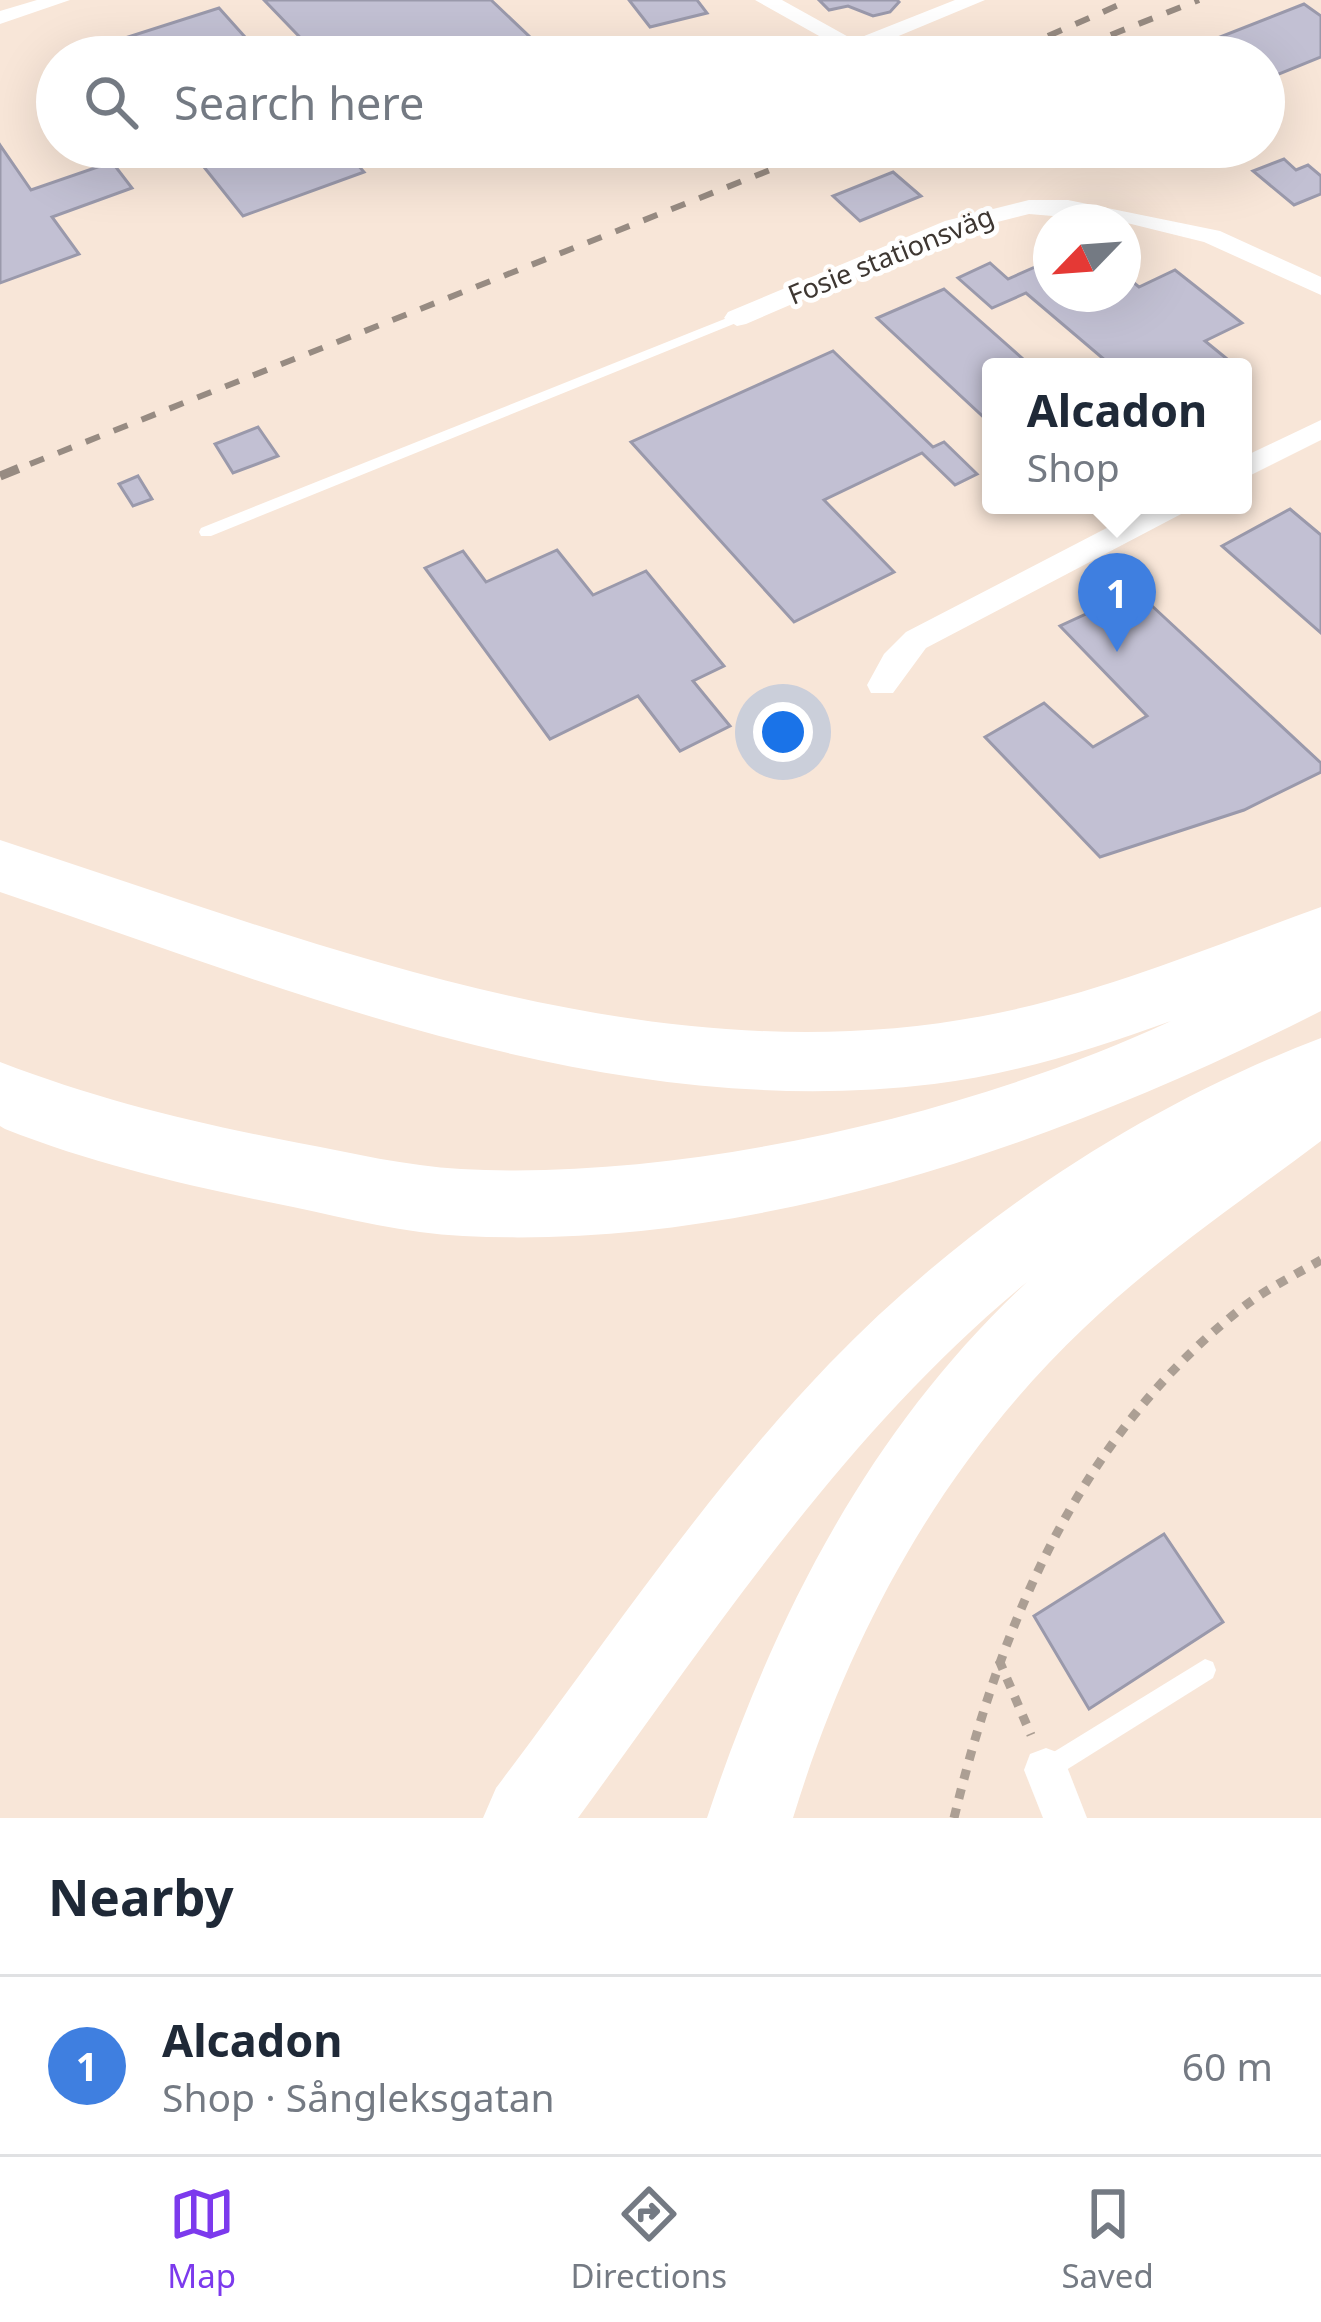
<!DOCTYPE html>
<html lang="en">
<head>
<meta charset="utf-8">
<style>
  :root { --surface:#fff; --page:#f6f6f7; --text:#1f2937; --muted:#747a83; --line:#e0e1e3; --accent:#7c3aed }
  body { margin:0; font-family:"Noto Sans",sans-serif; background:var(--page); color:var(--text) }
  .compass { position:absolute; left:1033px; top:204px; width:108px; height:108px; border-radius:50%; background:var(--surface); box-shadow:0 12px 48px #0002; rotate:245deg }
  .you { position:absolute; left:783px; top:732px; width:42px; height:42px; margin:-30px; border:9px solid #fff; border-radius:50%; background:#1a73e8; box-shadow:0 0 0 18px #1a73e833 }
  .badge { display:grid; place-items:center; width:78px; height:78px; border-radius:50%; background:var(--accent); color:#fff; font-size:39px; font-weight:700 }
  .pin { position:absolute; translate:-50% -99px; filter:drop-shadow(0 3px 6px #0008) }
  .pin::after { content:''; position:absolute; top:63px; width:42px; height:36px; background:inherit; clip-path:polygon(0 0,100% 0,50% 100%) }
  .popup { position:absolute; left:982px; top:358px; width:270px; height:156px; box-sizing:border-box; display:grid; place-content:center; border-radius:12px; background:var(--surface); filter:drop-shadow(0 3px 9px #0005); font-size:39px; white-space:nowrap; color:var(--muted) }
  .popup b { font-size:45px; color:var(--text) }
  .popup::after { content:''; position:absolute; left:50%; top:100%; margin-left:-24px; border:24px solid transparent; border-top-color:var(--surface) }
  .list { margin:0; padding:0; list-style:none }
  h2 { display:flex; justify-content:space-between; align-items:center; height:156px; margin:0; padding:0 48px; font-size:51px }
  h2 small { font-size:39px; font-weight:400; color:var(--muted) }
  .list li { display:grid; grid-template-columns:78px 1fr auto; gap:36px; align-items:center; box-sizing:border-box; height:180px; padding:0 48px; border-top:3px solid var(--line) }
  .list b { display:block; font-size:45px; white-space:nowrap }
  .list p { margin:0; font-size:39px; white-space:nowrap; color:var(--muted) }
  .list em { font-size:39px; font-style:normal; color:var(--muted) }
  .icon { flex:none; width:66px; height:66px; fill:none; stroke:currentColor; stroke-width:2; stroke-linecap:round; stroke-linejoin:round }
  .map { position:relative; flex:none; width:1321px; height:1818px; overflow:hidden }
  .search { position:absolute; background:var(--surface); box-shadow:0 12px 48px #0002; left:36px; right:36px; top:36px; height:132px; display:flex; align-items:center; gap:30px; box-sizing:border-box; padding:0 42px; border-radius:66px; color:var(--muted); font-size:45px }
  .sheet { height:336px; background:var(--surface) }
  nav { display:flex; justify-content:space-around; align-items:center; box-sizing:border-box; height:168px; border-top:3px solid var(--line); background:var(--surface); font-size:33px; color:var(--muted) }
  nav a { display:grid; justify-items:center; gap:6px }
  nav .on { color:var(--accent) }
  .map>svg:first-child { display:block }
</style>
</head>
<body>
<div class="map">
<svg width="1321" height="1818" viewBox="0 0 1321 1818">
  <rect width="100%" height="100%" fill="#f8e6d8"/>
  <g fill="#c2c0d3" stroke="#9a99ab" stroke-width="3">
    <path d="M264,0H491L551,57H319Z"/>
    <path d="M629,0H697L707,13L650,27Z"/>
    <path d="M819,0H897L899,2L890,12L873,16L848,6L829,10Z"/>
    <path d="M1304,4L1321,16V57L1264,80V57H1189L1182,52Z"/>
    <path d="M219,8L263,57H116L106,44Z"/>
    <path d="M0,145L31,190L112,162L132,188L52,217L79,254L0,283Z"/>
    <path d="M188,147H342L364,172L243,216Z"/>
    <path d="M1284,159L1296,170L1308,165L1321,176V194L1294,205L1253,171Z"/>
    <path d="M893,172L921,196L860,221L833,196Z"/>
    <path d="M1051,260V294H1123V274L1139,287L1175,270L1242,323L1205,341L1237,367H1113L1026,293L992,308L958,278L990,263L1008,279Z"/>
    <path d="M944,289L1032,367H991V424L877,318Z"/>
    <path d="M833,351L933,447L944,442L977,474L955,485L922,453L824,500L894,572L794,622L631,442Z"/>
    <path d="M258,427L278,456L233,473L215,444Z"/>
    <path d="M138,476L152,499L133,506L119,484Z"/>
    <path d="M1290,509L1321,535V633L1222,546Z"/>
    <path d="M557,550L593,595L646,571L724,666L693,681L730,726L680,751L638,696L550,739L425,568L463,551L486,582Z"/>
    <path d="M1136,591L1321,763V772L1244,810L1100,857L985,737L1044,703L1093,747L1147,716L1060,626Z"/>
    <path d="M1164,1534L1223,1622L1089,1709L1034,1616Z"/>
  </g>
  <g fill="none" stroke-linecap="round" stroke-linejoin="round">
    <g stroke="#ac9f94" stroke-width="9" stroke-dasharray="10 10" stroke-linecap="butt">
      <path d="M999,1660L1031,1735"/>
      <path d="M954,1818C1002,1621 1079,1436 1242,1308C1266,1289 1295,1275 1321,1260"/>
    </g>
    <g fill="#fff" fill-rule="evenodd">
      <path d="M737,314L743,318L741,321L211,536H201L199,532L201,528Z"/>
      <path d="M1205,1659L1213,1662L1216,1670L1213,1678L1055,1777L1047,1780L1039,1777L1036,1769L1039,1761Z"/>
    </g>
    <g fill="#fff" fill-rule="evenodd">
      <path d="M37,0H70L0,24V11Z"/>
      <path d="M755,0H782L854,40L955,0H985L853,55Z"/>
      <path d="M1029,200H1068L1220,231L1321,277V295L1204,242L1123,222L1029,214L962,231L746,324L737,326L724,318L728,312L945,221Z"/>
      <path d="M1321,420V440L1243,479V457Z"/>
      <path d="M1151,505H1189L1185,512L926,648L893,693H871L867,685L884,654L906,632Z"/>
      <path d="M1046,1748L1062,1754L1087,1818H1043L1024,1770L1030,1754Z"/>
    </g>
    <g fill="#fff" fill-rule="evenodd">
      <path d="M0,840C314,942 647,1079 983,1016C1100,994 1210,947 1321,907V1011C1063,1142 757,1251 463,1236C405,1233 349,1219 293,1207C194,1187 99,1166 5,1129L0,1126V1062C102,1101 191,1122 299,1143C352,1153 406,1166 461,1169C684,1181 968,1115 1171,1021C1094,1049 1015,1074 934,1084C609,1123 301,994 0,892Z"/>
      <path d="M1321,1038V1141C1241,1201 1157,1258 1084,1328C942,1463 850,1632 793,1818H707C774,1616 870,1428 1027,1282C844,1433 717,1628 578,1818H483L496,1788C604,1645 705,1493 829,1364C965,1223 1137,1108 1321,1038Z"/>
    </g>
    <g stroke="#978b82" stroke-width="6" stroke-dasharray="15 15" stroke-linecap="butt">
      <path d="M1048,36L1130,0"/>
      <path d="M1019,57L1069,37"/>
      <path d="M1055,57L1199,0"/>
      <path d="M30,464L828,147"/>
    </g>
    <path stroke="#978b82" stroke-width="9" stroke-dasharray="20 20" stroke-linecap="butt" d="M0,476L37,461"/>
  </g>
  <g text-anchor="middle" stroke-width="10" stroke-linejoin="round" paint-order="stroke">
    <g font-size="27" fill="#3e3732" stroke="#fff">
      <text transform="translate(891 256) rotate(-22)" y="9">Fosie stationsväg</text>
    </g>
  </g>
</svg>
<svg class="compass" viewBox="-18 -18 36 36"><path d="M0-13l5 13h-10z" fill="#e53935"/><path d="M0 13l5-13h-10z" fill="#747a83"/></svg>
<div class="you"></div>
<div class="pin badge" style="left:1117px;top:652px;background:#3f7fe0">1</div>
<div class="popup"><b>Alcadon</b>Shop</div>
<div class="search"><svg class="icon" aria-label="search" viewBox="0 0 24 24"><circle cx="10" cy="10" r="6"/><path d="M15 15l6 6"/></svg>Search here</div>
</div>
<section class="sheet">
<h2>Nearby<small></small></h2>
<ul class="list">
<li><span class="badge" style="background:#3f7fe0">1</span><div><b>Alcadon</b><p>Shop · Sångleksgatan</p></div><em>60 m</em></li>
</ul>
</section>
<nav>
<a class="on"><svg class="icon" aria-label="map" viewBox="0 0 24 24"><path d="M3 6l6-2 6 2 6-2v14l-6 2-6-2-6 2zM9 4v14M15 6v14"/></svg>Map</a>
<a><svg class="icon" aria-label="directions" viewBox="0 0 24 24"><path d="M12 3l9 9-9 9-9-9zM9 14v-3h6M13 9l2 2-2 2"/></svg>Directions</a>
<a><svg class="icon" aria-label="saved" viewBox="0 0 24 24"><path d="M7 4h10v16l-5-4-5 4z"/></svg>Saved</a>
</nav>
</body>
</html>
